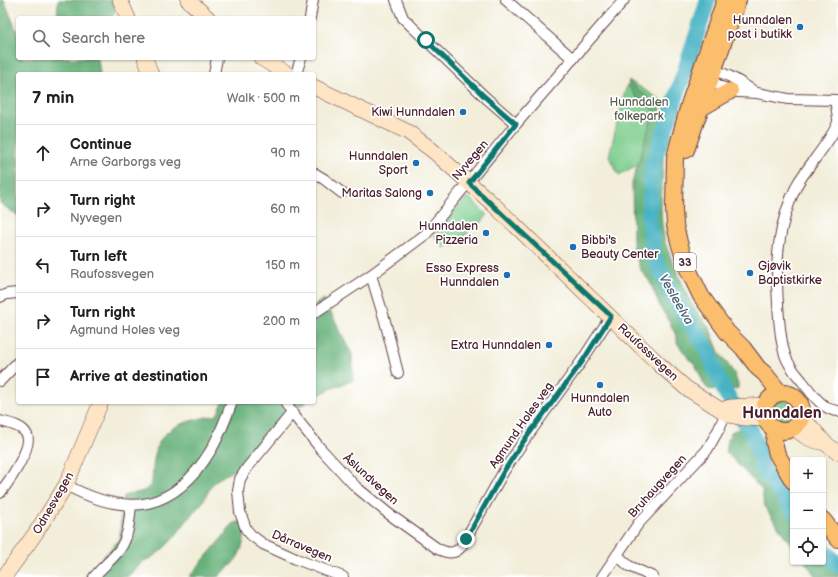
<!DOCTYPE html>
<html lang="en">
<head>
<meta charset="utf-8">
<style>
  :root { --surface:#fff; --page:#f6f6f6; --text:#202124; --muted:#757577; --line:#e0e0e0 }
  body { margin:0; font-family:"Balsamiq Sans",sans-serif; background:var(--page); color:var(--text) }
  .controls { position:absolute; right:12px; bottom:12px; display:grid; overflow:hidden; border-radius:4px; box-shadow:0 1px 3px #0004 }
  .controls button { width:36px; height:36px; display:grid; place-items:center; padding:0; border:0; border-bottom:1px solid var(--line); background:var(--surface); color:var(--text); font:20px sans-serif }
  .stop { position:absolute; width:12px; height:12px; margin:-9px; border:3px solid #0f766e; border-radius:50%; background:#fff }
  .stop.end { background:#0f766e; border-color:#fff; box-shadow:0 1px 4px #0008 }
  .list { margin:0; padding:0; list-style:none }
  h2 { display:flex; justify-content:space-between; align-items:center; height:52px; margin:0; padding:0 16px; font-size:17px }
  h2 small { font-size:13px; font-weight:400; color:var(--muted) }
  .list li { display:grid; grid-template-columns:26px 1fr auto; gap:12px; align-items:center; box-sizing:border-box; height:56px; padding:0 16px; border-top:1px solid var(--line) }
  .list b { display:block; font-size:15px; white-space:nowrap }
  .list p { margin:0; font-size:13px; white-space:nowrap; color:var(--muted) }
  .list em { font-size:13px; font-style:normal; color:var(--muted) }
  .icon { flex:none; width:22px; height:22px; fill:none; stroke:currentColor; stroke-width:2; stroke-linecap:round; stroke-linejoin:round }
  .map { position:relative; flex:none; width:838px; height:577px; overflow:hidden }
  .search { position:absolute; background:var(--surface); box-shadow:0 1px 3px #0004; left:16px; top:16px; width:300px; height:44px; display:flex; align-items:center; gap:10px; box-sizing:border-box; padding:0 14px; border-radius:4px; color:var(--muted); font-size:15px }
  .panel { position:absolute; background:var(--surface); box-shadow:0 1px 3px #0004; left:16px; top:72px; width:300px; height:332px; border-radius:4px }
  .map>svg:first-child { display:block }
</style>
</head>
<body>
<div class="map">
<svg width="838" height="577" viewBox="0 0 838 577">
  <rect width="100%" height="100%" fill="#fff"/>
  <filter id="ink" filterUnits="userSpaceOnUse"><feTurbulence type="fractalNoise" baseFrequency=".025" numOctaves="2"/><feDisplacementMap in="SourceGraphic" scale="8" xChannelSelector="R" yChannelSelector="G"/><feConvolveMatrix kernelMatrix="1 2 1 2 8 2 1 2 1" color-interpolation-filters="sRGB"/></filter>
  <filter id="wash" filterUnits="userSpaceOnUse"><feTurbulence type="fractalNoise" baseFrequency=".012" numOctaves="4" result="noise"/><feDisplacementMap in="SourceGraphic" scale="16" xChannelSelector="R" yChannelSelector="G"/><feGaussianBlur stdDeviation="0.9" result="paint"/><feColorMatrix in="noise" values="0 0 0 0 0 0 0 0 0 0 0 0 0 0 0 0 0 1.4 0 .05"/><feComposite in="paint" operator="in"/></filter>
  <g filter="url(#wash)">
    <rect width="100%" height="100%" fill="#f2eeda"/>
    <g fill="#7dce8e" stroke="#64765c">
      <path d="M630,81L661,100L641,163L619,175L609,156L625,91Z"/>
      <path d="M469,197L486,214V217L478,226L476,224L454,247L451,244L444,248L434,236L464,199Z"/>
      <circle cx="782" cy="412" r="11"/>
    </g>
    <g fill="#66b179" stroke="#586852">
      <path d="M0,0H4L18,34V58H98L100,74H18V216L0,203Z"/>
      <path d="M58,0H119L121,5L111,18H57Z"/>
      <path d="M629,80L631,84L660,107L665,117L661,209L662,225L665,242L672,261L693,306L710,329L719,352L734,373L738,384V388L736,389L716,390L708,389L705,386L695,364L689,359L677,343V338L668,319L661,309L650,282L640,269L634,250L633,242L632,183L654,110L636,97L628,85Z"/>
      <path d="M324,299L352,354L353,380L326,391L314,398V305Z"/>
      <path d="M223,402H307L289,413L240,468L232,471L218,479L212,485L202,503L191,515L173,539L162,550L151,558L144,561L127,577H85L119,540L120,537L121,504L124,496C135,491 145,495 152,483C153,470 153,455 159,443C168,423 198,419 217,415Z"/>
      <path d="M738,429H742L746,431L752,454L793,518V548L764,506L762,490L726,452L728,440L731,432Z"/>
      <path d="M245,521C246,536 243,553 232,564C227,569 222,572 218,577H189L227,532C232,523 235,522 245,521Z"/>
      <path d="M823,558L832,570L838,574V577H816L805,562H823Z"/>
    </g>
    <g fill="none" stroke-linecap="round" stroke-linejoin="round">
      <g stroke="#46b2c3" stroke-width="16">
        <path d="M708,0L668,122L652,165L649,216L654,257L674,299L708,350L715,370L725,392L743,420L751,430L760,455L762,467L793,510"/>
        <path d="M823,548L838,566"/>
      </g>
    </g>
  </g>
  <g filter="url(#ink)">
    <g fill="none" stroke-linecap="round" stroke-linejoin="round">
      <defs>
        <g id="minor">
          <path d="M396,0L403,18L485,97L516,124"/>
          <path d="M506,0L573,59"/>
          <path d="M310,18L313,0"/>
          <path d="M708,70C725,71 741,83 755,92"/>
          <path d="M214,74L217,58"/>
          <path d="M296,74L301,58"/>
          <path d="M707,77L721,87L738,92L757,93L788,99L838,100"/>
          <path d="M835,100C836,107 838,115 838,121C837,133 806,169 798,183C778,222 775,261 778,304C779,321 780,339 785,355C788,365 796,374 802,381C811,392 822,410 838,411"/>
          <path d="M314,173L324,179L342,193"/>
          <path d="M371,275L385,321L398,373"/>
          <path d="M0,297L7,294L18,293"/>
          <path d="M314,313L371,275L426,234L516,124L624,0"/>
          <path d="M0,381L18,362"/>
          <path d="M285,402L292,413L320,448L356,487L389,514L438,549C447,553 454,555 461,547L504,471L523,442L581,362L611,316"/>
          <path d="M292,413L247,468L240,479L238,491L240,512L246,529L251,535L263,544L296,559L343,577"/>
          <path d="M0,421C8,423 23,426 27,435C33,447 8,483 0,493"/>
          <path d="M66,485C127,518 174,512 211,450C220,435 226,418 232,402"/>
          <path d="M617,555L629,566L653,577"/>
          <path d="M94,577C102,567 113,559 120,549C129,536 129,521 131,506"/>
          <path d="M602,577L638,524L707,450L719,429L724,417L722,410"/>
        </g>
        <g id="secondary">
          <path d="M120,0L128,18"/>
          <path d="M188,0L208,18"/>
          <path d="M145,58L151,74"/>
          <path d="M261,58L287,74"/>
          <path d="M314,87L408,132L432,150L494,205L660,365L686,388L729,415L743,418L766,419"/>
          <path d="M722,410L730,407L765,405"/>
          <path d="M801,418L812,428L825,443L838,453"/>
          <path d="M793,427C806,438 809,440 825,443"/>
          <path d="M4,577L35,534L66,485L101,402"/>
        </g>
        <g id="primary">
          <path d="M725,0L689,105L678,145L675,158L674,209L675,225L679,242L686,265L701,296L727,332L743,348L758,368L765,374L780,393"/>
          <path d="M701,108L730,91"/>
          <path d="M686,150L738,0"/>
          <circle cx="783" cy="412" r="19"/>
          <path d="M775,429L774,443L777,454L793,481"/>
          <path d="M823,520L838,539"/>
        </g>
      </defs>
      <use href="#minor" stroke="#633e45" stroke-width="12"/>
      <use href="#secondary" stroke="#633e45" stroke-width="16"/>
      <use href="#primary" stroke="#633e45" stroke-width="18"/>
      <use href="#minor" stroke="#fff" stroke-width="10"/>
      <use href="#secondary" stroke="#fde5c5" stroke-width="15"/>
      <use href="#primary" stroke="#fabe6d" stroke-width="16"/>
    </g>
  </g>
  <g fill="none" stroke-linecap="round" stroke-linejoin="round" filter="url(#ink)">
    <path stroke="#0f766e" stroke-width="5" d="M426,40L485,97L516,124L469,183L611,316L582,362L523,442L504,471L466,539"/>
  </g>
  <g fill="#1f6fb2" stroke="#fff" stroke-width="1.5">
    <circle cx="800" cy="27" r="4"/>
    <circle cx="463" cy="112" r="4"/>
    <circle cx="416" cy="163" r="4"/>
    <circle cx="430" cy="193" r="4"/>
    <circle cx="486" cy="233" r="4"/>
    <circle cx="573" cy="247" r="4"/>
    <circle cx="750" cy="273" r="4"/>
    <circle cx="507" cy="275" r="4"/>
    <circle cx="549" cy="345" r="4"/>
    <circle cx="600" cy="385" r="4"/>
  </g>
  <g text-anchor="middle" stroke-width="3.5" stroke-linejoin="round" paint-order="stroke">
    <rect fill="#fff" stroke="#80626b" stroke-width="1" x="674" y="253" width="22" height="18" rx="3"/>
    <g font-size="11" font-weight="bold" fill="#4a1f2b">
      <text x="685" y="266">33</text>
    </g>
    <g font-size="12" fill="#4a1f2b" stroke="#fff" text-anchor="end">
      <text x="792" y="24">Hunndalen<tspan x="792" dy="14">post i butikk</tspan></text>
      <text x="455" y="116">Kiwi Hunndalen</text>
      <text x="408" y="160">Hunndalen<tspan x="408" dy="14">Sport</tspan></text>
      <text x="422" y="197">Maritas Salong</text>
      <text x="478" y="230">Hunndalen<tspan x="478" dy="14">Pizzeria</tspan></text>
      <text x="581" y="244" text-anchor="start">Bibbi's<tspan x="581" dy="14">Beauty Center</tspan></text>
      <text x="758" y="270" text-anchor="start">Gjøvik<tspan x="758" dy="14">Baptistkirke</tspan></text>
      <text x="499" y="272">Esso Express<tspan x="499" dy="14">Hunndalen</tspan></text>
      <text x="541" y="349">Extra Hunndalen</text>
      <text x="600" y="402" text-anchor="middle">Hunndalen<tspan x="600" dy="14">Auto</tspan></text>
    </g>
    <g font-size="12" fill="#5c5c4e" stroke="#fff">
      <text x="639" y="106">Hunndalen<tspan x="639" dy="14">folkepark</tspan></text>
    </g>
    <g font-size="12" fill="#4a1f2b" stroke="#fff">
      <text transform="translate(470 160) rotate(-50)" y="4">Nyvegen</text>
      <text transform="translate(648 352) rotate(43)" y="4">Raufossvegen</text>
      <text transform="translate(521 425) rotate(-55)" y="4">Agmund Holes veg</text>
      <text transform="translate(371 479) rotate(42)" y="4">Åslundvegen</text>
      <text transform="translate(657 486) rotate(-48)" y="4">Bruhaugvegen</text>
      <text transform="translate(53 503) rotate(-60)" y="4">Odnesvegen</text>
      <text transform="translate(302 546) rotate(23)" y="4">Dårravegen</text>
    </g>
    <g font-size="13" font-style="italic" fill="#48616f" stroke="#fff">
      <text transform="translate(677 299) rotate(60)" y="5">Vesleelva</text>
    </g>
    <g font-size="16" font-weight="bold" fill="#4a1f2b" stroke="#fff">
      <text x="782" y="418">Hunndalen</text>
    </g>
  </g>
</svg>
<div class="controls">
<button>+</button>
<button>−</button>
<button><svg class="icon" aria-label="locate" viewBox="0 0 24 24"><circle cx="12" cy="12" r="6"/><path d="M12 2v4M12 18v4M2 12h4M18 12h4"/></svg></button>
</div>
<div class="stop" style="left:426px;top:40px"></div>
<div class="stop end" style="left:466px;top:539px"></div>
<div class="search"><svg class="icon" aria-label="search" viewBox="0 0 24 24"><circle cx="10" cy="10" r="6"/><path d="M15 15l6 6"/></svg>Search here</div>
<section class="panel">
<h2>7 min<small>Walk · 500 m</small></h2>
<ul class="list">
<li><svg class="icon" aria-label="ahead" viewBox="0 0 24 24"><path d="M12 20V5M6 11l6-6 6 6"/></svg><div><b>Continue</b><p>Arne Garborgs veg</p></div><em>90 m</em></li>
<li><svg class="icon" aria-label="right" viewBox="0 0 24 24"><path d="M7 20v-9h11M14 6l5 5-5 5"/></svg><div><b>Turn right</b><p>Nyvegen</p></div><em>60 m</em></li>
<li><svg class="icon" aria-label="left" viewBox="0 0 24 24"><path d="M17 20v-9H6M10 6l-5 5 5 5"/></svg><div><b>Turn left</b><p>Raufossvegen</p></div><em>150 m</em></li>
<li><svg class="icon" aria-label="right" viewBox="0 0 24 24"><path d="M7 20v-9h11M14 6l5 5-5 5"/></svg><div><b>Turn right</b><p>Agmund Holes veg</p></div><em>200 m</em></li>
<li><svg class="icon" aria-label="arrive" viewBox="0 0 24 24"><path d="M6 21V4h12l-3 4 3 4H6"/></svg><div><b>Arrive at destination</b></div></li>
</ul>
</section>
</div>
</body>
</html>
